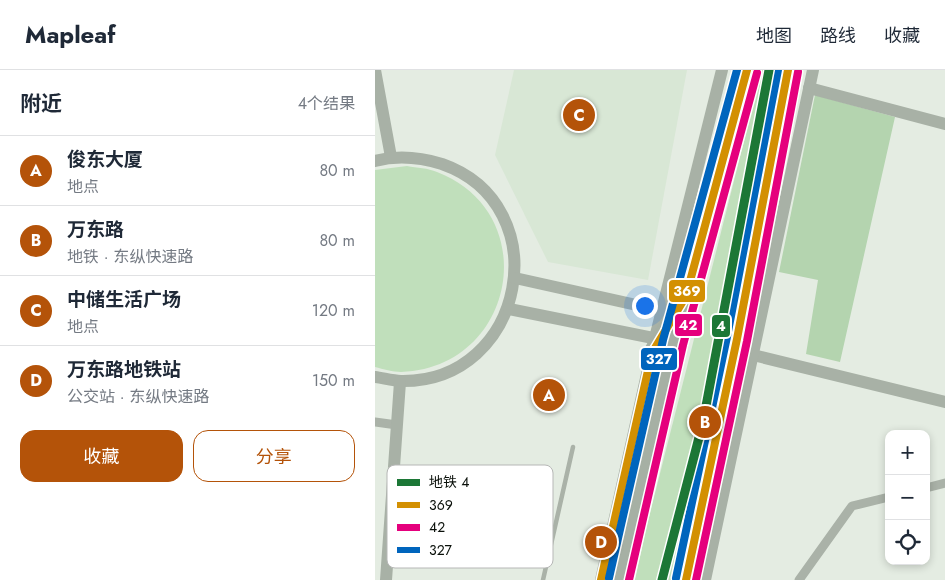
<!DOCTYPE html>
<html lang="zh">
<head>
<meta charset="utf-8">
<style>
  :root { --surface:#fff; --page:#f6f6f7; --text:#1f2937; --muted:#747a83; --line:#e0e1e3; --accent:#b45309 }
  body { margin:0; font-family:Jost,"Noto Sans SC",sans-serif; background:var(--page); color:var(--text) }
  .controls { position:absolute; right:15px; bottom:15px; display:grid; overflow:hidden; border-radius:10px; box-shadow:0 2px 8px #0003 }
  .controls button { width:45px; height:45px; display:grid; place-items:center; padding:0; border:0; border-bottom:1px solid var(--line); background:var(--surface); color:var(--text); font:25px sans-serif }
  .you { position:absolute; left:269px; top:235px; width:18px; height:18px; margin:-12px; border:4px solid #fff; border-radius:50%; background:#1a73e8; box-shadow:0 0 0 8px #1a73e833 }
  .badge { display:grid; place-items:center; width:32px; height:32px; border-radius:50%; background:var(--accent); color:#fff; font-size:16px; font-weight:700 }
  .pin { position:absolute; translate:-50% -50%; border:2px solid #fff; box-shadow:0 1px 5px #0006 }
  .list { margin:0; padding:0; list-style:none }
  h2 { display:flex; justify-content:space-between; align-items:center; height:65px; margin:0; padding:0 20px; font-size:21px }
  h2 small { font-size:16px; font-weight:400; color:var(--muted) }
  .list li { display:grid; grid-template-columns:32px 1fr auto; gap:15px; align-items:center; box-sizing:border-box; height:70px; padding:0 20px; border-top:1px solid var(--line) }
  .list b { display:block; font-size:19px; white-space:nowrap }
  .list p { margin:0; font-size:16px; white-space:nowrap; color:var(--muted) }
  .list em { font-size:16px; font-style:normal; color:var(--muted) }
  .actions { display:flex; gap:10px; padding:15px 20px }
  .actions a { flex:1; padding:11px 0; border:1px solid var(--accent); border-radius:15px; text-align:center; font-size:18px; color:var(--accent) }
  .actions .main { background:var(--accent); color:#fff }
  .icon { flex:none; width:28px; height:28px; fill:none; stroke:currentColor; stroke-width:2; stroke-linecap:round; stroke-linejoin:round }
  .map { position:relative; flex:none; width:570px; height:510px; overflow:hidden }
  header { display:flex; align-items:center; gap:30px; box-sizing:border-box; height:70px; padding:0 25px; background:var(--surface); border-bottom:1px solid var(--line) }
  header strong { font-size:24px }
  nav { display:flex; gap:28px; margin-inline-start:auto; font-size:18px }
  main { display:flex }
  aside { flex:1; background:var(--surface) }
  .map>svg:first-child { display:block }
</style>
</head>
<body>
<header>
<strong>Mapleaf</strong>
<nav><a>地图</a><a>路线</a><a>收藏</a></nav>
</header>
<main>
<aside>
<h2>附近<small>4个结果</small></h2>
<ul class="list">
<li><span class="badge">A</span><div><b>俊东大厦</b><p>地点</p></div><em>80 m</em></li>
<li><span class="badge">B</span><div><b>万东路</b><p>地铁 · 东纵快速路</p></div><em>80 m</em></li>
<li><span class="badge">C</span><div><b>中储生活广场</b><p>地点</p></div><em>120 m</em></li>
<li><span class="badge">D</span><div><b>万东路地铁站</b><p>公交站 · 东纵快速路</p></div><em>150 m</em></li>
</ul>
<div class="actions"><a class="main">收藏</a><a>分享</a></div>
</aside>
<div class="map">
<svg width="570" height="510" viewBox="0 0 570 510">
  <rect width="100%" height="100%" fill="#e4ece2"/>
  <path fill="#d8e7d5" d="M139,0H312L273,210L173,192L120,85Z"/>
  <g fill="#c0dfbb">
    <path d="M387,0H396L308,466L298,510H260L270,463Z"/>
    <path d="M32,96C42,98 53,98 62,102C169,143 141,298 26,302C18,302 8,299 0,297V100Z"/>
  </g>
  <path fill="#b4d4af" d="M440,25L520,47L465,292L431,284L443,210L404,202Z"/>
  <g fill="none" stroke-linecap="round" stroke-linejoin="round">
    <path stroke="#aab2a8" stroke-width="4.5" d="M168,510L198,377"/>
    <g stroke="#aab2a8" stroke-width="9">
      <path d="M0,352L22,355"/>
      <path d="M551,418L570,413"/>
      <path d="M424,510L477,436L514,427"/>
    </g>
    <g stroke="#a8b1a6" stroke-width="12">
      <path d="M0,0L16,87"/>
      <path d="M434,18L570,54"/>
      <path d="M0,91C23,85 44,87 67,94C184,135 151,313 26,311C18,311 8,308 0,307"/>
      <path d="M140,208L293,242"/>
      <path d="M134,239L288,270"/>
      <path d="M378,285L570,332"/>
      <path d="M11,510L25,312"/>
      <path d="M226,510L280,268L347,0"/>
      <path d="M330,510L438,0"/>
    </g>
    <g stroke="#a6b0a4" stroke-width="18">
      <path d="M277,283L300,244"/>
      <path d="M244,510L298,273L372,0"/>
      <path d="M311,510L362,269L413,0"/>
    </g>
    <defs>
      <g id="bus-1">
        <path d="M226,510L277,283L311,226L372,0"/>
        <path d="M311,510L362,269L413,0"/>
      </g>
      <g id="bus-2">
        <path d="M254,510L308,275L382,3"/>
        <path d="M321,510L372,271L423,2"/>
      </g>
      <g id="bus-3">
        <path d="M234,508L288,270L362,0"/>
        <path d="M301,508L352,267L403,0"/>
      </g>
    </defs>
    <use href="#bus-1" stroke="#fff" stroke-width="11"/>
    <use href="#bus-2" stroke="#fff" stroke-width="11"/>
    <use href="#bus-3" stroke="#fff" stroke-width="11"/>
    <use href="#bus-1" stroke="#d39002" stroke-width="8"/>
    <use href="#bus-2" stroke="#e5007d" stroke-width="8"/>
    <use href="#bus-3" stroke="#0065bd" stroke-width="8"/>
    <defs>
      <path id="metro-1" d="M287,510L328,352L394,0"/>
    </defs>
    <use href="#metro-1" stroke="#fff" stroke-width="12"/>
    <use href="#metro-1" stroke="#1c7736" stroke-width="9"/>
  </g>
  <rect x="12" y="395" width="166" height="103" rx="8" fill="#fff" stroke="#b6b7b6" stroke-width="1"/>
  <rect x="22" y="409" width="23" height="7" fill="#1c7736"/>
  <rect x="22" y="432" width="23" height="6" fill="#d39002"/>
  <rect x="22" y="454" width="23" height="7" fill="#e5007d"/>
  <rect x="22" y="477" width="23" height="6" fill="#0065bd"/>
  <g font-size="14" fill="#0a100a">
    <text x="54" y="417">地铁 4</text>
    <text x="54" y="440">369</text>
    <text x="54" y="462">42</text>
    <text x="54" y="485">327</text>
  </g>
  <g stroke="#fff" stroke-width="2">
    <rect x="293" y="209" width="38" height="24" rx="5" fill="#d39002"/>
    <rect x="299" y="243" width="29" height="24" rx="5" fill="#e5007d"/>
    <rect x="336" y="244" width="20" height="24" rx="5" fill="#1c7736"/>
    <rect x="265" y="277" width="38" height="24" rx="5" fill="#0065bd"/>
  </g>
  <g font-size="14" text-anchor="middle" font-weight="bold" fill="#fff">
    <text x="312" y="226">369</text>
    <text x="313" y="260">42</text>
    <text x="346" y="261">4</text>
    <text x="284" y="294">327</text>
  </g>
</svg>
<div class="controls">
<button>+</button>
<button>−</button>
<button><svg class="icon" aria-label="locate" viewBox="0 0 24 24"><circle cx="12" cy="12" r="6"/><path d="M12 2v4M12 18v4M2 12h4M18 12h4"/></svg></button>
</div>
<div class="you"></div>
<div class="pin badge" style="left:174px;top:325px">A</div>
<div class="pin badge" style="left:330px;top:352px">B</div>
<div class="pin badge" style="left:204px;top:45px">C</div>
<div class="pin badge" style="left:226px;top:472px">D</div>
</div>
</main>
</body>
</html>
